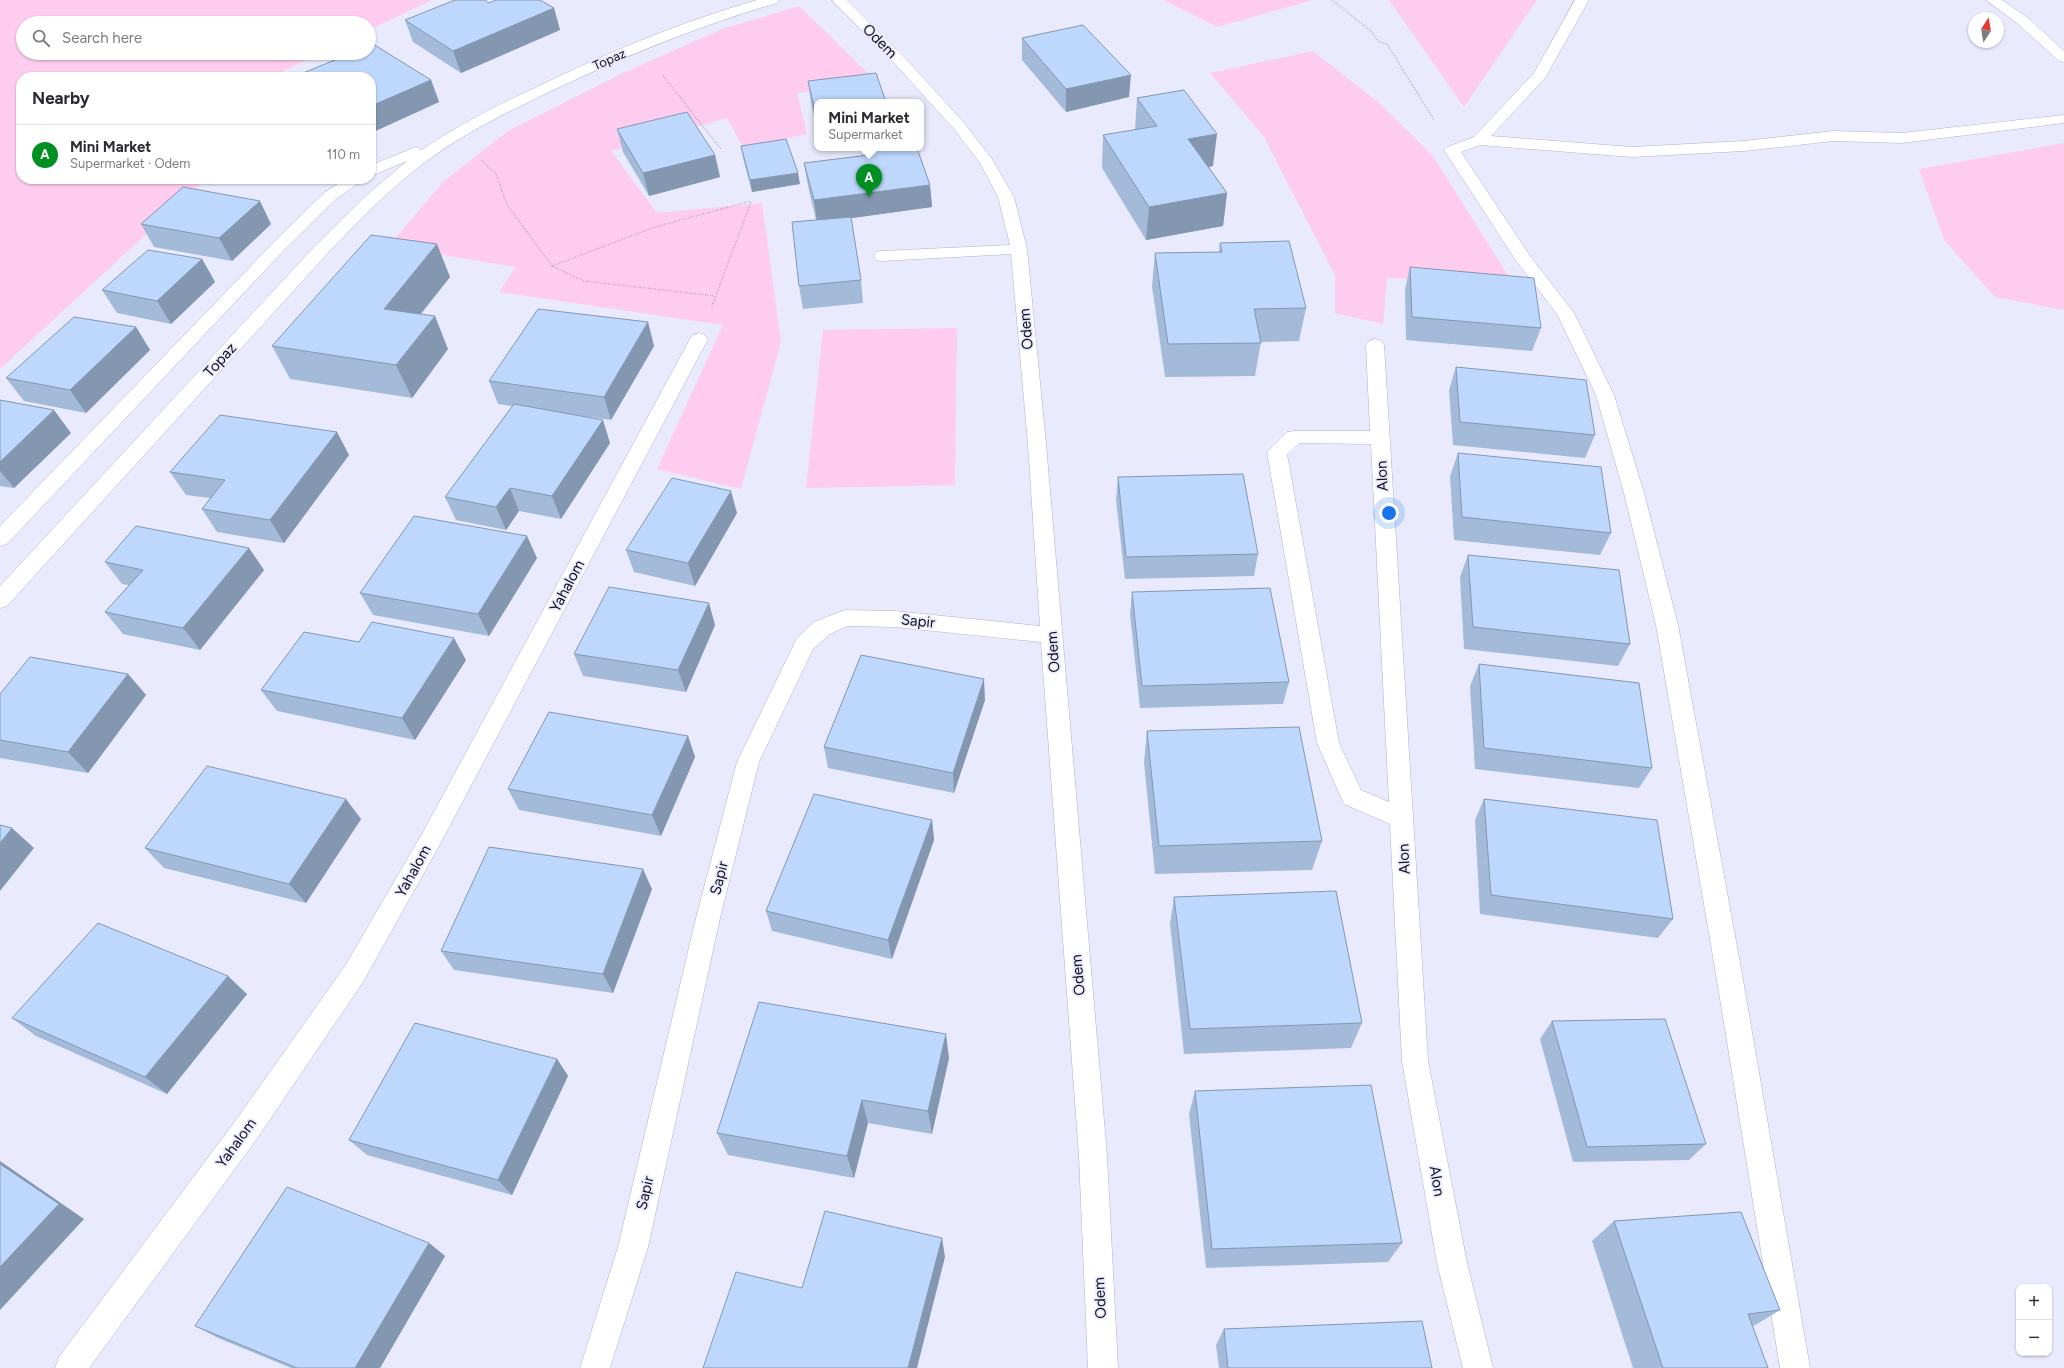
<!DOCTYPE html>
<html lang="en">
<head>
<meta charset="utf-8">
<style>
  :root { --surface:#fff; --page:#f2f2f3; --text:#2b2b33; --muted:#7c7c81; --line:#e1e1e2; --accent:#008f21 }
  body { margin:0; font-family:Figtree,sans-serif; background:var(--page); color:var(--text) }
  .controls { position:absolute; right:12px; bottom:12px; display:grid; overflow:hidden; border-radius:8px; box-shadow:0 1px 3px #0004 }
  .controls button { width:36px; height:36px; display:grid; place-items:center; padding:0; border:0; border-bottom:1px solid var(--line); background:var(--surface); color:var(--text); font:20px sans-serif }
  .compass { position:absolute; left:1968px; top:12px; width:36px; height:36px; border-radius:50%; background:var(--surface); box-shadow:0 1px 3px #0004; rotate:12deg }
  .you { position:absolute; left:1389px; top:513px; width:14px; height:14px; margin:-10px; border:3px solid #fff; border-radius:50%; background:#1a73e8; box-shadow:0 0 0 6px #1a73e833 }
  .badge { display:grid; place-items:center; width:26px; height:26px; border-radius:50%; background:var(--accent); color:#fff; font-size:13px; font-weight:700 }
  .pin { position:absolute; translate:-50% -33px; filter:drop-shadow(0 1px 2px #0008) }
  .pin::after { content:''; position:absolute; top:21px; width:14px; height:12px; background:inherit; clip-path:polygon(0 0,100% 0,50% 100%) }
  .popup { position:absolute; left:814px; top:99px; width:110px; height:52px; box-sizing:border-box; display:grid; place-content:center; border-radius:8px; background:var(--surface); filter:drop-shadow(0 1px 3px #0005); font-size:13px; white-space:nowrap; color:var(--muted) }
  .popup b { font-size:15px; color:var(--text) }
  .popup::after { content:''; position:absolute; left:50%; top:100%; margin-left:-8px; border:8px solid transparent; border-top-color:var(--surface) }
  .list { margin:0; padding:0; list-style:none }
  h2 { display:flex; justify-content:space-between; align-items:center; height:52px; margin:0; padding:0 16px; font-size:17px }
  h2 small { font-size:13px; font-weight:400; color:var(--muted) }
  .list li { display:grid; grid-template-columns:26px 1fr auto; gap:12px; align-items:center; box-sizing:border-box; height:60px; padding:0 16px; border-top:1px solid var(--line) }
  .list b { display:block; font-size:15px; white-space:nowrap }
  .list p { margin:0; font-size:13px; white-space:nowrap; color:var(--muted) }
  .list em { font-size:13px; font-style:normal; color:var(--muted) }
  .icon { flex:none; width:22px; height:22px; fill:none; stroke:currentColor; stroke-width:2; stroke-linecap:round; stroke-linejoin:round }
  .map { position:relative; flex:none; width:2064px; height:1368px; overflow:hidden }
  .search { position:absolute; background:var(--surface); box-shadow:0 1px 3px #0004; left:16px; top:16px; width:360px; height:44px; display:flex; align-items:center; gap:10px; box-sizing:border-box; padding:0 14px; border-radius:22px; color:var(--muted); font-size:15px }
  .panel { position:absolute; background:var(--surface); box-shadow:0 1px 3px #0004; left:16px; top:72px; width:360px; height:112px; border-radius:16px }
  .map>svg:first-child { display:block }
</style>
</head>
<body>
<div class="map">
<svg width="2064" height="1368" viewBox="0 0 2064 1368">
  <rect width="100%" height="100%" fill="#e9eafd"/>
  <g fill="#feccee">
    <path d="M0,0H432L369,30V23H23V53H321L271,77H21V179H206L0,369Z"/>
    <path d="M1163,0H1313L1217,27Z"/>
    <path d="M1389,0H1537L1464,107Z"/>
    <path d="M799,6L880,85L797,93L807,134L743,147L727,118L611,151L657,213L762,203L781,342L741,489L657,469L723,325L499,292L516,267L389,246L444,181L508,131L621,74L722,29Z"/>
    <path d="M1313,51L1379,103L1433,156L1512,282L1387,278L1383,324L1335,313V275L1264,137L1210,73Z"/>
    <path d="M2064,143V310L1995,297L1944,240L1919,169Z"/>
    <path d="M957,328L955,485L806,488L823,330Z"/>
  </g>
  <g fill="none" stroke-linecap="round" stroke-linejoin="round">
    <defs>
      <g id="minor">
        <path d="M757,0H779L777,3C698,26 623,57 549,92C507,112 465,133 428,160C390,188 358,221 326,255L7,606L0,608V586L314,247L368,194L407,161L371,176V165L416,147L422,150C461,123 503,103 545,83C614,50 684,21 757,0Z"/>
        <path d="M832,0H847L906,59L964,123L992,159L1014,197L1027,249L1046,444L1107,1156L1118,1368H1088L1079,1156L1041,642L895,627L847,626L830,634L813,649L759,762L720,918L648,1247L610,1368H580L618,1247L696,918L737,762L797,638L814,622L845,610L895,611L1040,626L1028,444L1011,254L882,261L876,260L874,256L876,252L882,251L1010,245L998,197L980,163L954,129L896,65Z"/>
        <path d="M1575,0H1589L1545,78L1491,136L1632,147L1744,141L1833,131L1902,133L2064,115V123L1902,143L1833,141L1744,151L1632,157L1480,145L1461,152L1530,256L1574,313L1614,395L1644,493L1678,625L1742,974L1810,1368H1780L1716,974L1656,625L1624,493L1596,395L1557,314L1515,259L1444,150L1447,147L1474,137L1534,73Z"/>
        <path d="M1986,0H2002L2027,17L2064,51V62L2059,61L2017,23Z"/>
        <path d="M345,179H364L336,199L286,248L7,544L0,546V526L274,242L324,193Z"/>
        <path d="M699,333L705,335L708,339L439,846L363,982L256,1140L89,1368H55L59,1357L236,1120L345,966L423,832L690,339L693,335Z"/>
        <path d="M1375,339L1381,341L1384,345L1428,1061L1467,1263L1493,1368H1463L1437,1263L1402,1061L1390,824L1344,804L1317,743L1267,452L1287,432L1294,431H1370L1366,345L1369,341ZM1299,443L1371,444L1389,802L1361,790L1339,743L1287,454Z"/>
      </g>
    </defs>
    <use href="#minor" stroke="#b1b2c9" stroke-width="1"/>
    <g stroke="#80808e" stroke-width="1.5" stroke-dasharray="0.5 2" stroke-linecap="butt">
      <path d="M1332,0L1372,32L1379,42L1387,44L1434,120"/>
      <path d="M663,76L721,149"/>
      <path d="M482,161L496,174L507,205L552,266L584,281L715,296"/>
      <path d="M552,266L655,227L751,201"/>
      <path d="M712,306L751,202"/>
    </g>
    <use href="#minor" fill="#fff" fill-rule="evenodd"/>
  </g>
  <g fill="#a3bad9">
    <path d="M554,8L560,30L461,73L413,42L405,20Z"/>
    <path d="M1022,38L1129,97L1066,112L1022,60Z"/>
    <path d="M303,73L431,80L439,102L371,133V77H305Z"/>
    <path d="M808,81L817,102V128L811,103Z"/>
    <path d="M1137,98L1213,166L1209,167L1227,193L1223,226L1146,240L1102,168L1103,135L1135,130Z"/>
    <path d="M617,129L715,155L720,177L649,196L623,152Z"/>
    <path d="M741,146L800,184L752,192L743,158Z"/>
    <path d="M866,148H917L930,185L932,207L851,218L861,280L863,303L803,309L799,286L816,220L808,186L804,163L866,155Z"/>
    <path d="M141,224H271L232,261L154,247Z"/>
    <path d="M1220,243L1306,308L1299,341L1261,342L1255,376L1165,377L1152,286L1155,253L1219,252Z"/>
    <path d="M202,259L215,282L171,324L117,313L102,290Z"/>
    <path d="M1410,267L1541,328L1532,351L1406,340L1405,290Z"/>
    <path d="M450,277L421,314L448,349L412,398L290,379L272,346Z"/>
    <path d="M648,322L654,346L611,420L569,414L610,443L561,519L519,511L506,530L456,520L445,497L512,406L498,404L489,381Z"/>
    <path d="M136,327L150,350L86,413L24,401L6,378Z"/>
    <path d="M1456,367L1595,435L1585,458L1453,445L1449,390Z"/>
    <path d="M0,400L71,433L14,488L0,486Z"/>
    <path d="M1458,453L1611,533L1600,555L1454,540L1450,476Z"/>
    <path d="M349,455L284,543L217,532L202,509L210,498L186,495L170,472Z"/>
    <path d="M1118,477L1258,554L1254,576L1125,579L1116,500Z"/>
    <path d="M737,513L695,586L634,572L626,550Z"/>
    <path d="M1468,555L1630,644L1618,666L1464,649L1460,577Z"/>
    <path d="M537,558L489,636L373,615L360,593Z"/>
    <path d="M105,562L264,570L200,650L123,634L105,612L129,585L122,584Z"/>
    <path d="M1132,592L1289,682L1283,704L1140,708L1130,614Z"/>
    <path d="M715,625L686,692L583,676L574,654Z"/>
    <path d="M359,642L466,660L415,740L277,711L261,690Z"/>
    <path d="M1479,664L1652,768L1639,788L1475,769L1470,686Z"/>
    <path d="M128,674L146,695L88,773L0,758V694Z"/>
    <path d="M985,700L954,793L828,768L824,747Z"/>
    <path d="M1147,731L1322,841L1312,870L1155,874L1144,762Z"/>
    <path d="M688,736L695,757L661,836L519,810L508,789Z"/>
    <path d="M1484,799L1673,919L1658,938L1480,914L1475,820Z"/>
    <path d="M361,819L306,903L164,868L145,848Z"/>
    <path d="M932,820L934,840L892,959L772,931L766,911Z"/>
    <path d="M652,889L613,993L454,970L441,951Z"/>
    <path d="M1174,897L1362,1023L1351,1048L1184,1054L1170,924Z"/>
    <path d="M247,994L167,1094L36,1036L12,1018Z"/>
    <path d="M1552,1021L1706,1144L1689,1160L1573,1162L1540,1039Z"/>
    <path d="M949,1058L932,1134L868,1123L854,1178L728,1155L717,1133Z"/>
    <path d="M557,1059L568,1076L512,1195L367,1155L349,1140Z"/>
    <path d="M1195,1091L1402,1243L1388,1262L1206,1268L1189,1114Z"/>
    <path d="M1614,1221L1780,1310L1752,1327L1768,1368H1633L1592,1241Z"/>
    <path d="M429,1243L445,1256L380,1368H291L218,1338L195,1326Z"/>
    <path d="M1224,1329L1432,1368H1219L1216,1345Z"/>
  </g>
  <g fill="#8497b0">
    <path d="M554,8L560,30L461,73L453,51Z"/>
    <path d="M1131,75L1129,97L1066,112V89Z"/>
    <path d="M431,80L439,102L371,133V106Z"/>
    <path d="M1217,134L1213,166L1185,171L1188,139Z"/>
    <path d="M715,155L720,177L649,196L643,173Z"/>
    <path d="M798,173L800,184L752,192L750,180Z"/>
    <path d="M930,185L932,207L817,223L814,200Z"/>
    <path d="M1227,193L1223,226L1146,240L1149,207Z"/>
    <path d="M260,201L271,224L232,261L219,238Z"/>
    <path d="M437,244L450,277L398,342L384,309Z"/>
    <path d="M202,259L215,282L171,324L157,301Z"/>
    <path d="M435,316L448,349L412,398L396,365Z"/>
    <path d="M648,322L654,346L611,420L604,397Z"/>
    <path d="M136,327L150,350L86,413L70,390Z"/>
    <path d="M54,410L71,433L14,488L0,471V462Z"/>
    <path d="M603,420L610,443L561,519L552,496Z"/>
    <path d="M337,432L349,455L284,543L270,520Z"/>
    <path d="M510,488L519,511L506,530L496,507Z"/>
    <path d="M731,491L737,513L695,586L688,563Z"/>
    <path d="M527,536L537,558L489,636L478,614Z"/>
    <path d="M249,548L264,570L200,650L183,628Z"/>
    <path d="M709,603L715,625L686,692L678,670Z"/>
    <path d="M454,638L466,660L415,740L402,718Z"/>
    <path d="M128,674L146,695L88,773L68,752Z"/>
    <path d="M984,679L985,700L954,793L953,773Z"/>
    <path d="M688,736L695,757L661,836L652,815Z"/>
    <path d="M346,799L361,819L306,903L289,884Z"/>
    <path d="M932,820L934,840L892,959L888,940Z"/>
    <path d="M12,828L34,848L0,891V843Z"/>
    <path d="M643,869L652,889L613,993L603,974Z"/>
    <path d="M228,976L247,994L167,1094L145,1077Z"/>
    <path d="M946,1034L949,1058L932,1134L928,1111Z"/>
    <path d="M557,1059L568,1076L512,1195L498,1180Z"/>
    <path d="M862,1100L868,1123L854,1178L847,1156Z"/>
    <path d="M0,1161L84,1219L0,1310Z"/>
    <path d="M942,1238L945,1257L917,1368H908Z"/>
    <path d="M429,1243L445,1256L380,1368H355Z"/>
  </g>
  <g fill="#bdd8fc" stroke="#8497b0">
    <path d="M455,0H485L489,3L496,0H540L554,8L453,51L405,20Z"/>
    <path d="M1083,25L1131,75L1066,89L1022,38Z"/>
    <path d="M373,44L431,80L371,106V77H309L303,73L352,53H369V46Z"/>
    <path d="M876,73L886,102H817V114L816,115L808,81Z"/>
    <path d="M1184,90L1217,134L1188,139L1227,193L1149,207L1103,135L1157,126L1137,98Z"/>
    <path d="M687,112L715,155L643,173L617,129Z"/>
    <path d="M786,139L798,173L750,180L741,146Z"/>
    <path d="M867,148H917L930,185L814,200L804,163L869,155Z"/>
    <path d="M183,187L260,201L219,238L141,224Z"/>
    <path d="M851,217L861,280L799,286L792,222Z"/>
    <path d="M371,235L437,244L384,309L435,316L396,365L272,346Z"/>
    <path d="M1289,241L1306,308L1254,309L1261,343L1168,344L1155,253L1222,252L1220,243Z"/>
    <path d="M148,250L202,259L157,301L102,290Z"/>
    <path d="M1410,267L1534,278L1541,328L1412,317Z"/>
    <path d="M538,309L648,322L604,397L489,381Z"/>
    <path d="M74,317L136,327L70,390L6,378Z"/>
    <path d="M1456,367L1586,380L1595,435L1460,422Z"/>
    <path d="M0,400L54,410L0,462Z"/>
    <path d="M514,404L603,420L552,496L510,488L496,507L445,497Z"/>
    <path d="M220,415L337,432L270,520L202,509L225,480L170,472Z"/>
    <path d="M1458,453L1601,467L1611,533L1462,517Z"/>
    <path d="M1243,474L1258,554L1126,557L1118,477Z"/>
    <path d="M672,478L731,491L688,563L626,550Z"/>
    <path d="M414,516L527,536L478,614L360,593Z"/>
    <path d="M136,526L249,548L183,628L105,612L143,570L105,562Z"/>
    <path d="M1468,555L1619,570L1630,644L1473,627Z"/>
    <path d="M609,587L709,603L678,670L574,654Z"/>
    <path d="M1270,588L1289,682L1142,686L1132,592Z"/>
    <path d="M372,622L454,638L402,718L261,690L304,632L359,642Z"/>
    <path d="M861,655L984,679L953,773L824,747Z"/>
    <path d="M30,657L128,674L68,752L0,740V694Z"/>
    <path d="M1479,664L1639,683L1652,768L1484,748Z"/>
    <path d="M549,712L688,736L652,815L508,789Z"/>
    <path d="M1299,727L1322,841L1159,846L1147,731Z"/>
    <path d="M207,766L346,799L289,884L145,848Z"/>
    <path d="M814,794L932,820L888,940L766,911Z"/>
    <path d="M1484,799L1657,820L1673,919L1491,895Z"/>
    <path d="M0,825L12,828L0,843Z"/>
    <path d="M489,847L643,869L603,974L441,951Z"/>
    <path d="M1336,891L1362,1023L1190,1029L1174,897Z"/>
    <path d="M98,923L228,976L145,1077L12,1018Z"/>
    <path d="M759,1002L946,1034L928,1111L862,1100L847,1156L717,1133Z"/>
    <path d="M1665,1019L1706,1144L1587,1147L1552,1021Z"/>
    <path d="M415,1023L557,1059L498,1180L349,1140Z"/>
    <path d="M1371,1085L1402,1243L1212,1249L1195,1091Z"/>
    <path d="M0,1164L59,1204L0,1267Z"/>
    <path d="M287,1187L429,1243L355,1368H297L195,1326Z"/>
    <path d="M825,1211L942,1238L908,1368H703L736,1272L802,1288Z"/>
    <path d="M1741,1212L1780,1310L1748,1314L1768,1368H1663L1614,1221Z"/>
    <path d="M1422,1321L1432,1368H1228L1224,1329Z"/>
  </g>
  <g text-anchor="middle" stroke-width="3.5" stroke-linejoin="round" paint-order="stroke">
    <g font-size="13" fill="#12121a" stroke="#e9eafd">
      <text transform="translate(609 59) rotate(-24)" y="5">Topaz</text>
    </g>
    <g font-size="15" fill="#12121a" stroke="#e9eafd">
      <text transform="translate(880 41) rotate(45)" y="5">Odem</text>
      <text transform="translate(1026 329) rotate(-95)" y="5">Odem</text>
      <text transform="translate(220 360) rotate(-48)" y="5">Topaz</text>
      <text transform="translate(1382 476) rotate(-93)" y="5">Alon</text>
      <text transform="translate(567 586) rotate(-62)" y="5">Yahalom</text>
      <text transform="translate(918 621) rotate(6)" y="5">Sapir</text>
      <text transform="translate(1053 652) rotate(-94)" y="5">Odem</text>
      <text transform="translate(1404 859) rotate(-93)" y="5">Alon</text>
      <text transform="translate(413 871) rotate(-61)" y="5">Yahalom</text>
      <text transform="translate(719 878) rotate(-76)" y="5">Sapir</text>
      <text transform="translate(1078 975) rotate(-95)" y="5">Odem</text>
      <text transform="translate(236 1143) rotate(-54)" y="5">Yahalom</text>
      <text transform="translate(1437 1181) rotate(80)" y="5">Alon</text>
      <text transform="translate(645 1193) rotate(-77)" y="5">Sapir</text>
      <text transform="translate(1100 1298) rotate(-93)" y="5">Odem</text>
    </g>
  </g>
</svg>
<div class="controls">
<button>+</button>
<button>−</button>
</div>
<svg class="compass" viewBox="-18 -18 36 36"><path d="M0-13l5 13h-10z" fill="#e53935"/><path d="M0 13l5-13h-10z" fill="#7c7c81"/></svg>
<div class="you"></div>
<div class="pin badge" style="left:869px;top:197px">A</div>
<div class="popup"><b>Mini Market</b>Supermarket</div>
<div class="search"><svg class="icon" aria-label="search" viewBox="0 0 24 24"><circle cx="10" cy="10" r="6"/><path d="M15 15l6 6"/></svg>Search here</div>
<section class="panel">
<h2>Nearby<small></small></h2>
<ul class="list">
<li><span class="badge">A</span><div><b>Mini Market</b><p>Supermarket · Odem</p></div><em>110 m</em></li>
</ul>
</section>
</div>
</body>
</html>
